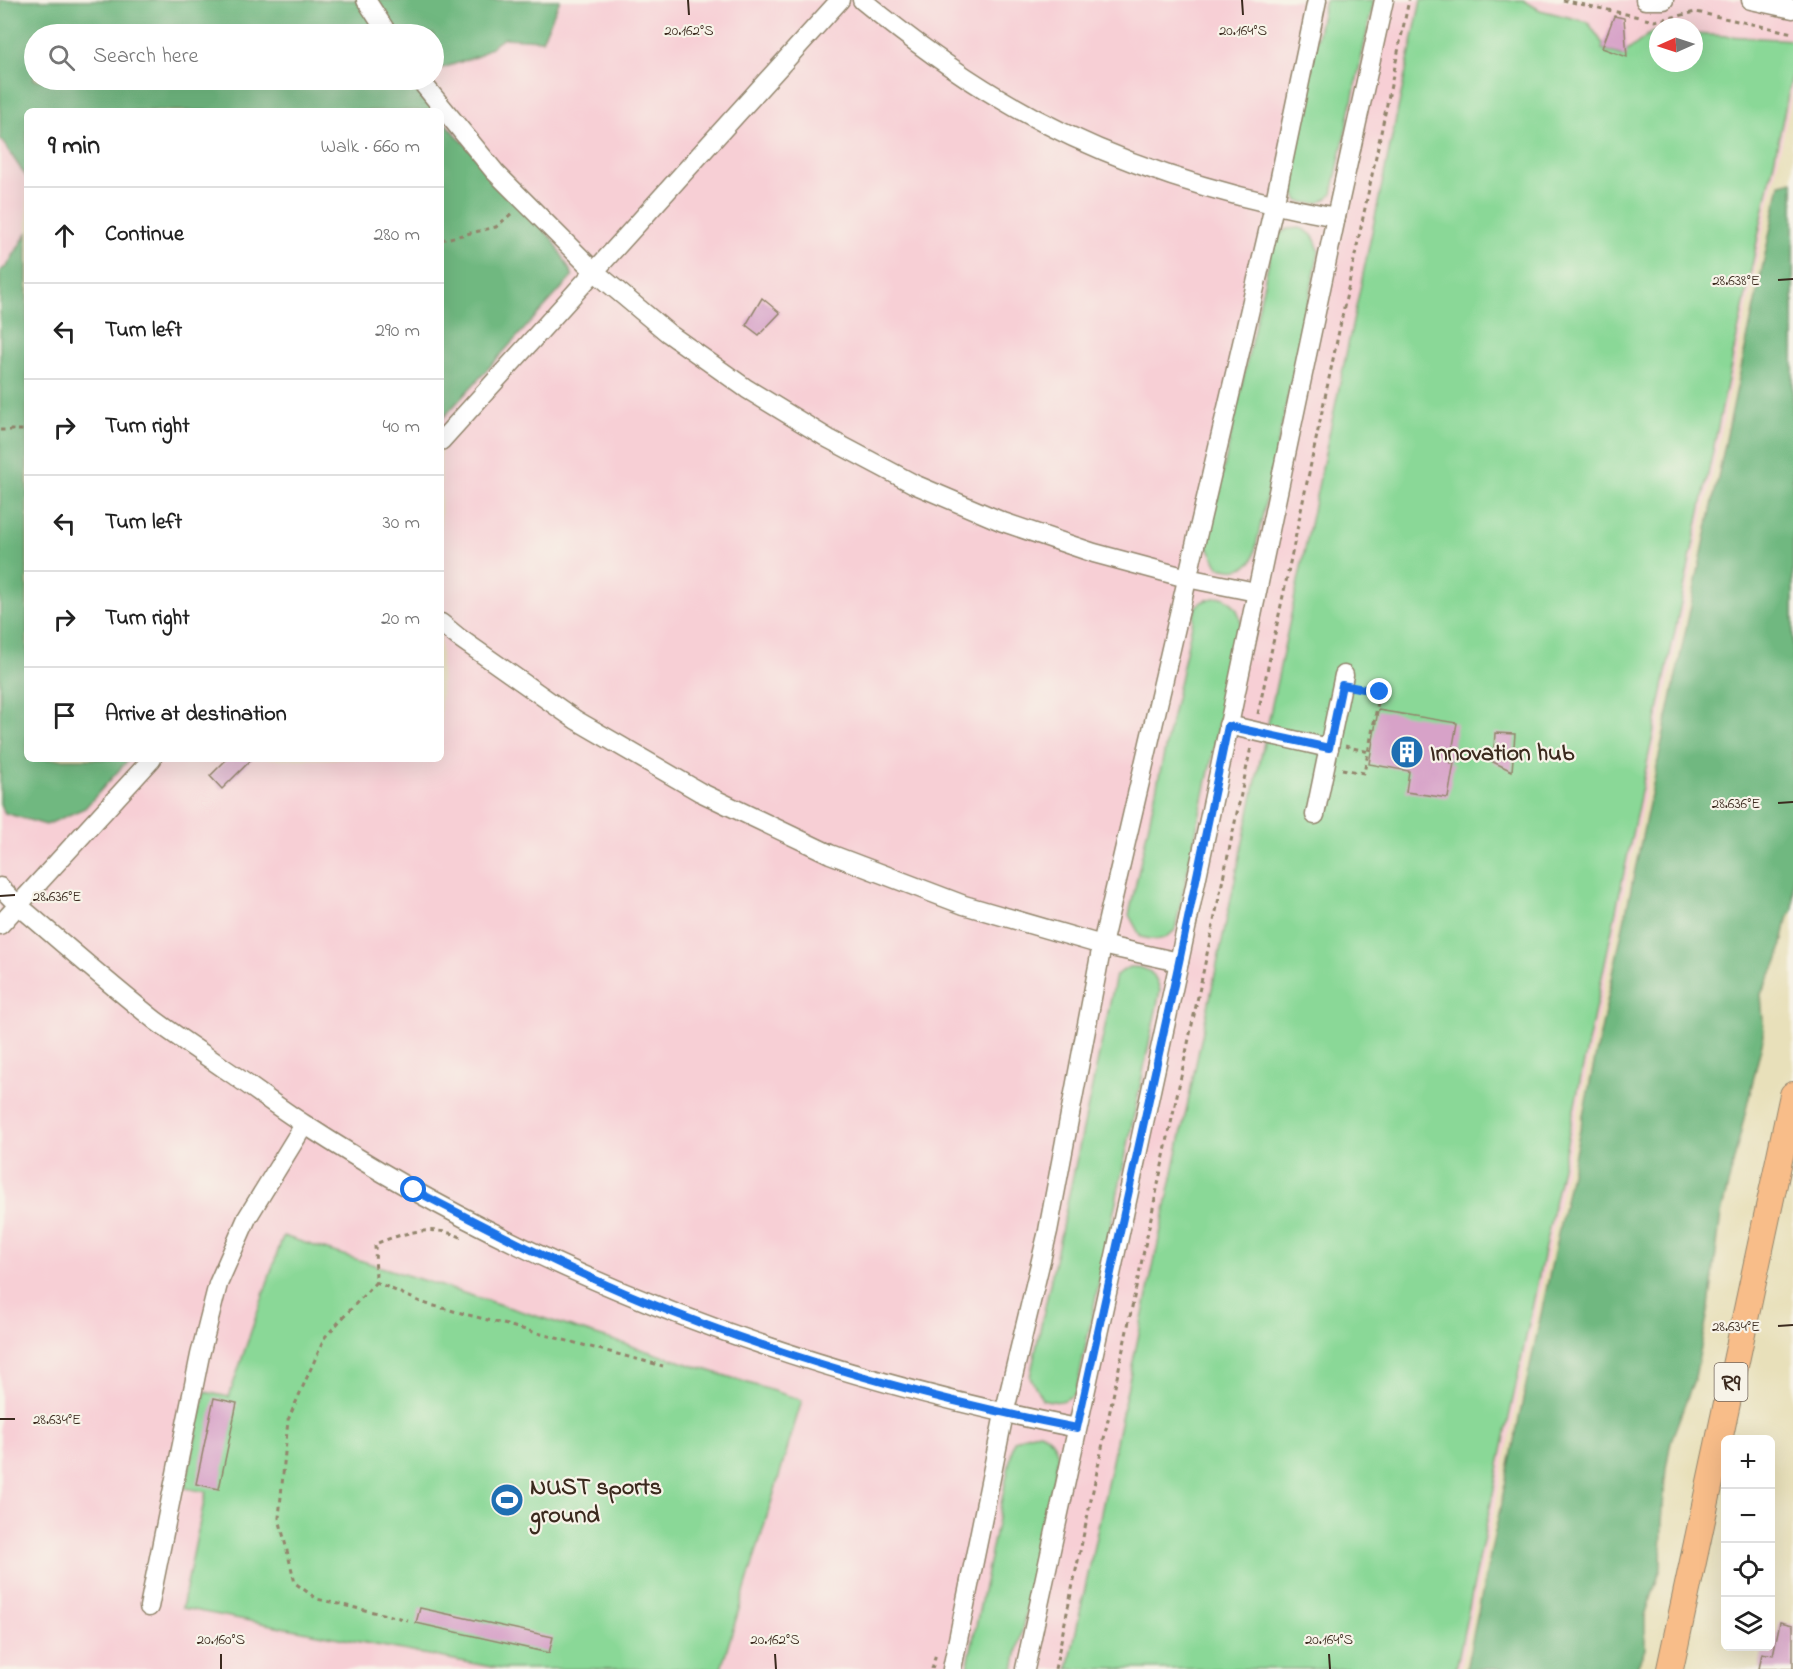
<!DOCTYPE html>
<html lang="en">
<head>
<meta charset="utf-8">
<style>
  :root { --surface:#fff; --page:#f2f2f2; --text:#222; --muted:#767676; --line:#e0e0e0 }
  body { margin:0; font-family:"Indie Flower",sans-serif; background:var(--page); color:var(--text) }
  .controls { position:absolute; right:18px; bottom:18px; display:grid; overflow:hidden; border-radius:9px; box-shadow:0 6px 24px #0002 }
  .controls button { width:54px; height:54px; display:grid; place-items:center; padding:0; border:0; border-bottom:2px solid var(--line); background:var(--surface); color:var(--text); font:30px sans-serif }
  .compass { position:absolute; left:1649px; top:18px; width:54px; height:54px; border-radius:50%; background:var(--surface); box-shadow:0 6px 24px #0002; rotate:267deg }
  .stop { position:absolute; width:18px; height:18px; margin:-14px; border:4px solid #1a73e8; border-radius:50%; background:#fff }
  .stop.end { background:#1a73e8; border-color:#fff; box-shadow:0 2px 6px #0008 }
  .list { margin:0; padding:0; list-style:none }
  h2 { display:flex; justify-content:space-between; align-items:center; height:78px; margin:0; padding:0 24px; font-size:26px }
  h2 small { font-size:20px; font-weight:400; color:var(--muted) }
  .list li { display:grid; grid-template-columns:39px 1fr auto; gap:18px; align-items:center; box-sizing:border-box; height:96px; padding:0 24px; border-top:2px solid var(--line) }
  .list b { display:block; font-size:22px; white-space:nowrap }
  .list em { font-size:20px; font-style:normal; color:var(--muted) }
  .icon { flex:none; width:33px; height:33px; fill:none; stroke:currentColor; stroke-width:2; stroke-linecap:round; stroke-linejoin:round }
  .map { position:relative; flex:none; width:1793px; height:1669px; overflow:hidden }
  .search { position:absolute; background:var(--surface); box-shadow:0 6px 24px #0002; left:24px; top:24px; width:420px; height:66px; display:flex; align-items:center; gap:15px; box-sizing:border-box; padding:0 21px; border-radius:33px; color:var(--muted); font-size:22px }
  .panel { position:absolute; background:var(--surface); box-shadow:0 6px 24px #0002; left:24px; top:108px; width:420px; height:654px; border-radius:9px }
  .map>svg:first-child { display:block }
</style>
</head>
<body>
<div class="map">
<svg width="1793" height="1669" viewBox="0 0 1793 1669">
  <rect width="100%" height="100%" fill="#f7f3e8"/>
  <filter id="ink" filterUnits="userSpaceOnUse"><feTurbulence type="fractalNoise" baseFrequency=".0167" numOctaves="2"/><feDisplacementMap in="SourceGraphic" scale="12" xChannelSelector="R" yChannelSelector="G"/><feConvolveMatrix kernelMatrix="1 2 1 2 8 2 1 2 1" color-interpolation-filters="sRGB"/></filter>
  <filter id="wash" filterUnits="userSpaceOnUse"><feTurbulence type="fractalNoise" baseFrequency=".008" numOctaves="4" result="noise"/><feDisplacementMap in="SourceGraphic" scale="24" xChannelSelector="R" yChannelSelector="G"/><feGaussianBlur stdDeviation="1.35" result="paint"/><feColorMatrix in="noise" values="0 0 0 0 0 0 0 0 0 0 0 0 0 0 0 0 0 1.4 0 .05"/><feComposite in="paint" operator="in"/></filter>
  <g filter="url(#wash)">
    <rect width="100%" height="100%" fill="#e8e0ba"/>
    <path fill="#f7cfd5" fill-rule="evenodd" d="M0,0H1793V90L1461,1669H0ZM1658,27H1694V63H1658ZM34,34H434V80H34ZM27,111H441V759H27Z"/>
    <g fill="#8ad897" stroke="#62815a" stroke-width="1.5">
      <path d="M1325,0H1374L1332,194C1321,205 1313,205 1298,201L1287,179Z"/>
      <path d="M1421,0H1523L1540,10L1588,22L1603,44L1602,49L1626,57V52L1652,32H1658V63H1694V34L1793,40V71L1456,1669H1068Z"/>
      <path d="M1300,228C1313,233 1316,239 1319,252L1253,560C1243,571 1234,571 1219,567L1207,545L1274,237L1288,229Z"/>
      <path d="M1222,597C1235,603 1238,609 1241,622L1175,930C1164,941 1157,941 1141,937L1129,915L1196,606C1204,599 1212,598 1222,597Z"/>
      <path d="M1129,967C1148,966 1156,973 1160,991L1076,1392C1064,1403 1057,1403 1042,1399L1030,1377L1116,975Z"/>
      <path d="M283,1236L802,1400L721,1669H502L182,1608L206,1492L185,1488L205,1392L229,1397Z"/>
      <path d="M1040,1432C1052,1438 1056,1444 1058,1457L1014,1669H967L1014,1441L1028,1434Z"/>
    </g>
    <g fill="#6fb880" stroke="#55714f" stroke-width="1.5">
      <path d="M0,0H560L542,40L504,38L478,56L443,68L434,69V34H34V80H410L436,111H27V178L0,138Z"/>
      <path d="M441,118L554,241L573,276L441,420Z"/>
      <path d="M1793,181V910L1787,919L1779,959L1761,994L1764,1035L1721,1214L1709,1307L1695,1377L1671,1441L1666,1468L1662,1521L1661,1567L1645,1617V1649L1636,1669H1466L1780,184Z"/>
      <path d="M27,233V759H129L85,808L46,825L5,813L0,804V271L7,266Z"/>
    </g>
    <g id="blocks">
      <g fill="#d7a2c8">
        <path d="M1614,16L1624,18L1627,57L1602,48Z"/>
        <path d="M762,298L780,313L759,335L746,325Z"/>
        <path d="M1378,710L1457,723L1450,763H1454L1448,798L1406,792L1409,771L1369,764Z"/>
        <path d="M1495,733L1515,734L1512,771L1493,762Z"/>
        <path d="M227,759H252L222,789L210,776Z"/>
        <path d="M214,1398L237,1403L219,1489L196,1484Z"/>
        <path d="M420,1608L553,1637L549,1653L416,1623Z"/>
        <path d="M1780,1622L1793,1625V1669H1759L1762,1653L1773,1655Z"/>
      </g>
    </g>
  </g>
  <g filter="url(#ink)">
    <use href="#blocks" fill-opacity="0" stroke="#92856c" stroke-width="1.5"/>
    <g fill="none" stroke-linecap="round" stroke-linejoin="round">
      <defs>
        <g id="minor">
          <path d="M366,0L388,34"/>
          <path d="M862,0C906,36 950,69 999,98C1102,160 1218,196 1336,217"/>
          <path d="M1645,0H1664"/>
          <path d="M1751,0L1793,9"/>
          <path d="M420,80L495,172L594,271L668,333L747,389L829,439L914,484L1003,522L1094,553L1187,578L1256,592"/>
          <path d="M441,441L840,0"/>
          <path d="M441,623L458,637L576,720L700,792L830,854L964,905L1102,945L1179,962"/>
          <path d="M1228,725L1329,748"/>
          <path d="M1315,815L1344,675"/>
          <path d="M0,887L18,905C64,944 109,984 156,1021C179,1038 202,1053 225,1069C252,1087 277,1107 304,1124C538,1277 804,1374 1077,1428"/>
          <path d="M0,925L152,759"/>
          <path d="M149,1607L200,1355L218,1284L247,1218L304,1125"/>
          <path d="M952,1669L1004,1414L1048,1231L1102,945L1274,206L1317,0"/>
          <path d="M1025,1669L1179,962L1336,217L1384,0"/>
        </g>
        <path id="highway" d="M1670,1669L1793,1095"/>
      </defs>
      <use href="#minor" stroke="#92856c" stroke-width="21"/>
      <use href="#highway" stroke="#92856c" stroke-width="28"/>
      <g stroke="#92856c" stroke-width="3" stroke-dasharray="4.5 4.5" stroke-linecap="butt">
        <path d="M1563,0L1639,17"/>
        <path d="M1645,19L1655,21L1696,12L1793,33"/>
        <path d="M441,240L496,227L512,213"/>
        <path d="M0,430H27"/>
        <path d="M1258,714L1409,0"/>
        <path d="M1345,746L1369,752"/>
        <path d="M1342,769L1364,773L1380,692L1358,688"/>
        <path d="M461,1237C431,1224 403,1233 375,1244L376,1282L423,1303L663,1366"/>
        <path d="M376,1282L325,1337L288,1420L279,1518L295,1583L317,1599L408,1620"/>
        <path d="M932,1669L936,1653"/>
        <path d="M1055,1669L1251,747"/>
      </g>
      <use href="#minor" stroke="#fff" stroke-width="18"/>
      <use href="#highway" stroke="#f8bd89" stroke-width="26"/>
    </g>
  </g>
  <g fill="none" stroke-linecap="round" stroke-linejoin="round" filter="url(#ink)">
    <path stroke="#1a73e8" stroke-width="8" d="M414,1190C489,1229 564,1268 642,1300C783,1358 928,1399 1077,1428L1179,962L1228,726L1329,748L1342,685L1380,692"/>
  </g>
  <path fill="none" stroke="#3b2a1e" stroke-width="2" d="M688,0L689,15M1242,0L1243,15M1778,280L1793,279M1778,803L1793,802M0,896L15,895M1778,1326L1793,1325M0,1419H15M221,1654V1669M775,1654L776,1669M1329,1654L1330,1669"/>
  <defs>
    <symbol id="building-disc" viewBox="-11 -11 22 22"><circle r="9.5" fill="#1f6fb2" stroke="#f7f3e8"/><path d="M-4-6H4V6H1V3H-1V6H-4ZM-2.5-4.3h1.7v1.8h-1.7ZM.8-4.3h1.7v1.8H.8ZM-2.5-1h1.7V.8h-1.7ZM.8-1h1.7V.8H.8Z" fill="#fff"/></symbol>
    <symbol id="stadium-disc" viewBox="-11 -11 22 22"><circle r="9.5" fill="#1f6fb2" stroke="#f7f3e8"/><path d="M0-5a6.5 5 0 1 0 0 10a6.5 5 0 1 0 0-10ZM-3.5-1.8h7v3.6h-7Z" fill="#fff"/></symbol>
  </defs>
  <g fill-rule="evenodd">
    <use href="#building-disc" x="1388" y="733" width="38" height="38"/>
    <use href="#stadium-disc" x="488" y="1481" width="38" height="38"/>
  </g>
  <g text-anchor="middle" stroke-width="4.5" stroke-linejoin="round" paint-order="stroke">
    <rect fill="#f7f3e8" stroke="#73665b" stroke-width="1.5" x="1714.5" y="1363" width="33" height="38" rx="4.5"/>
    <g font-size="22" font-weight="bold" fill="#3b2a1e">
      <text x="1731" y="1390">R9</text>
    </g>
    <g font-size="24" font-weight="bold" fill="#3b2a1e" stroke="#f7f3e8" text-anchor="start">
      <text x="1430" y="760">Innovation hub</text>
      <text x="530" y="1494">NUST sports<tspan x="530" dy="28">ground</tspan></text>
    </g>
  </g>
  <g font-size="15" text-anchor="middle" fill="#3b2a1e" stroke="#f7f3e8" stroke-width="4.5" stroke-linejoin="round" paint-order="stroke">
    <text x="689" y="35">20.162°S</text>
    <text x="1243" y="35">20.164°S</text>
    <text x="1736" y="285">28.638°E</text>
    <text x="1736" y="808">28.636°E</text>
    <text x="57" y="901">28.636°E</text>
    <text x="1736" y="1331">28.634°E</text>
    <text x="57" y="1424">28.634°E</text>
    <text x="221" y="1644">20.160°S</text>
    <text x="775" y="1644">20.162°S</text>
    <text x="1329" y="1644">20.164°S</text>
  </g>
</svg>
<div class="controls">
<button>+</button>
<button>−</button>
<button><svg class="icon" aria-label="locate" viewBox="0 0 24 24"><circle cx="12" cy="12" r="6"/><path d="M12 2v4M12 18v4M2 12h4M18 12h4"/></svg></button>
<button><svg class="icon" aria-label="layers" viewBox="0 0 24 24"><path d="M12 4l9 5-9 5-9-5zM3 14l9 5 9-5"/></svg></button>
</div>
<svg class="compass" viewBox="-18 -18 36 36"><path d="M0-13l5 13h-10z" fill="#e53935"/><path d="M0 13l5-13h-10z" fill="#767676"/></svg>
<div class="stop" style="left:414px;top:1190px"></div>
<div class="stop end" style="left:1380px;top:692px"></div>
<div class="search"><svg class="icon" aria-label="search" viewBox="0 0 24 24"><circle cx="10" cy="10" r="6"/><path d="M15 15l6 6"/></svg>Search here</div>
<section class="panel">
<h2>9 min<small>Walk · 660 m</small></h2>
<ul class="list">
<li><svg class="icon" aria-label="ahead" viewBox="0 0 24 24"><path d="M12 20V5M6 11l6-6 6 6"/></svg><div><b>Continue</b></div><em>280 m</em></li>
<li><svg class="icon" aria-label="left" viewBox="0 0 24 24"><path d="M17 20v-9H6M10 6l-5 5 5 5"/></svg><div><b>Turn left</b></div><em>290 m</em></li>
<li><svg class="icon" aria-label="right" viewBox="0 0 24 24"><path d="M7 20v-9h11M14 6l5 5-5 5"/></svg><div><b>Turn right</b></div><em>40 m</em></li>
<li><svg class="icon" aria-label="left" viewBox="0 0 24 24"><path d="M17 20v-9H6M10 6l-5 5 5 5"/></svg><div><b>Turn left</b></div><em>30 m</em></li>
<li><svg class="icon" aria-label="right" viewBox="0 0 24 24"><path d="M7 20v-9h11M14 6l5 5-5 5"/></svg><div><b>Turn right</b></div><em>20 m</em></li>
<li><svg class="icon" aria-label="arrive" viewBox="0 0 24 24"><path d="M6 21V4h12l-3 4 3 4H6"/></svg><div><b>Arrive at destination</b></div></li>
</ul>
</section>
</div>
</body>
</html>
